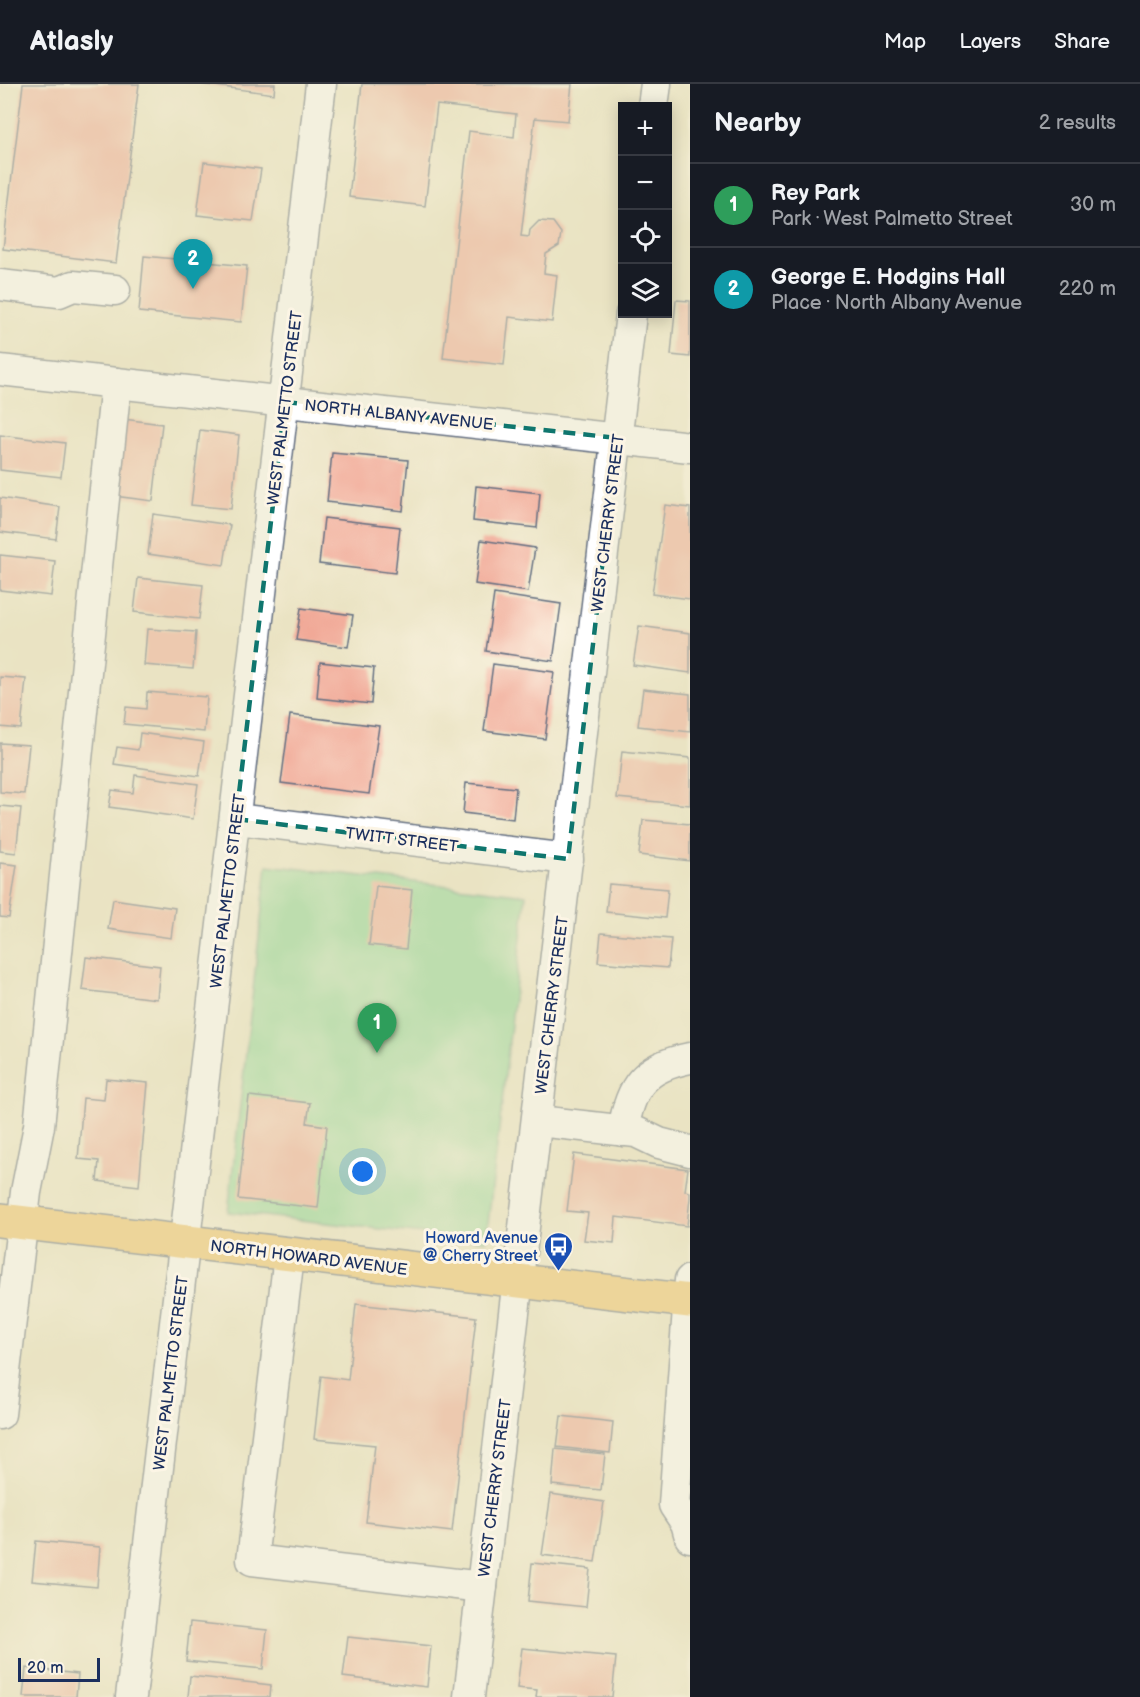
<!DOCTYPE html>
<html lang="en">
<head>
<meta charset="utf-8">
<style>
  :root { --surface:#171b24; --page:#20242c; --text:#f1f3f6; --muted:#9ea1a6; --line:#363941; --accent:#d93025 }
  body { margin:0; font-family:"Balsamiq Sans",sans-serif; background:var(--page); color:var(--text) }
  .controls { position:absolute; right:18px; top:18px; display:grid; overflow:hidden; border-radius:0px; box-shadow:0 3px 15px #0003 }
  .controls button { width:54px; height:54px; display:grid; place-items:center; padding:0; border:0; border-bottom:2px solid var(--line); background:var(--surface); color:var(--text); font:30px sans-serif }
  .scale { position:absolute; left:18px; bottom:15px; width:82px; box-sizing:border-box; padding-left:6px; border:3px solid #1b2f5e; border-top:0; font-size:16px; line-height:21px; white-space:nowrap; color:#1b2f5e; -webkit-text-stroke:4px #fcf5e5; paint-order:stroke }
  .you { position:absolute; left:363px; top:1088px; width:21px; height:21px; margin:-15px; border:4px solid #fff; border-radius:50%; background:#1a73e8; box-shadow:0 0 0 9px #1a73e833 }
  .badge { display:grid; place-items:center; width:39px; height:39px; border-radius:50%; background:var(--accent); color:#fff; font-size:20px; font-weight:700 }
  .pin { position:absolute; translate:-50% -50px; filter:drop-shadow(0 2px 3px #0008) }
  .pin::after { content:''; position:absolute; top:32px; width:21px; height:18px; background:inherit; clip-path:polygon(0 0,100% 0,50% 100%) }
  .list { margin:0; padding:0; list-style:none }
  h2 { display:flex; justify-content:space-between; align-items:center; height:78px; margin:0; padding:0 24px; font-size:26px }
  h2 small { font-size:20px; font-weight:400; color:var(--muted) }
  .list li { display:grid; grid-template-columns:39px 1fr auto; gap:18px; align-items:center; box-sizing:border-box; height:84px; padding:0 24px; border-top:2px solid var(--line) }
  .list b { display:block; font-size:22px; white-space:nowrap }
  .list p { margin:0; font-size:20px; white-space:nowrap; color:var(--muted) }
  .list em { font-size:20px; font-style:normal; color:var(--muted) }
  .icon { flex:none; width:33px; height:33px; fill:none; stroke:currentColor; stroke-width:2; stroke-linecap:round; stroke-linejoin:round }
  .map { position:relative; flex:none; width:690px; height:1613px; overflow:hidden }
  header { display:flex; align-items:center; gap:36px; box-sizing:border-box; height:84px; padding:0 30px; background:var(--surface); border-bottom:2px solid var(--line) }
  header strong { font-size:28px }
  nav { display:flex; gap:33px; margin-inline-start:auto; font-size:21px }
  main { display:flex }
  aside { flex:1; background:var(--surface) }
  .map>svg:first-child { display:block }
</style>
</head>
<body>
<header>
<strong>Atlasly</strong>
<nav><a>Map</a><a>Layers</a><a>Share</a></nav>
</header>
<main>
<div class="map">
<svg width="690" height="1613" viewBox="0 0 690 1613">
  <rect width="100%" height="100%" fill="#fcf5e5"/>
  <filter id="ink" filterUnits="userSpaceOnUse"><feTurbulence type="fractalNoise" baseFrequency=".0167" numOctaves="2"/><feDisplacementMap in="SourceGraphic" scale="12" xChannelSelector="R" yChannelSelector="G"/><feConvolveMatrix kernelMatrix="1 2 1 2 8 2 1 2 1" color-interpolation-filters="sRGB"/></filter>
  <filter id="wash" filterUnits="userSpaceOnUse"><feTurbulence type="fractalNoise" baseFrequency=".008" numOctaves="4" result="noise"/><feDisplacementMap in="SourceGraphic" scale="24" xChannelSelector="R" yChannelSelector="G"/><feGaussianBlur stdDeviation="1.35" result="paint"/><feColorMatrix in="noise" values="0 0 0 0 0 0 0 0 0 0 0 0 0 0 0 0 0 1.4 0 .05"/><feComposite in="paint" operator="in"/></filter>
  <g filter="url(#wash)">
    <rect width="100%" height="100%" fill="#eae3c3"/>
    <path fill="#88d695" stroke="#52827a" stroke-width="1.5" d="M267,781L526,811L486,1157L228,1128Z"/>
    <g id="blocks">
      <g fill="#f1a997">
        <path d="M23,0H139L116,179L3,165Z"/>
        <path d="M200,0H275L274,10Z"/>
        <path d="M362,0H572L568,37L535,34L521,152L529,153L530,146L539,137L553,138L561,149L559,162L546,170L544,189L557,191L552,238L509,233L504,281L443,274L469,47L514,53L516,30L437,21L425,122L349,113Z"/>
        <path d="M204,78L261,85L253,137L197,131Z"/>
        <path d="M144,172L247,182L241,238L139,228Z"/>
        <path d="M676,216L690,217V273L671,271Z"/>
        <path d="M123,335L162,340L153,417L114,412Z"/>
        <path d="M200,346L239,351L231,425L191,421Z"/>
        <path d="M0,351L65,359L61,393L0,386Z"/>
        <path d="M332,369L408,376L403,427L327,418Z"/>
        <path d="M476,402L540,409L537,444L473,437Z"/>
        <path d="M0,414L60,423L56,455L0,448Z"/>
        <path d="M665,421L690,424V515L652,510Z"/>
        <path d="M153,430L230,441L224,481L148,470Z"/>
        <path d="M324,434L400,443L395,489L319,480Z"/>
        <path d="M481,456L535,464L528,508L475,500Z"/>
        <path d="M0,471L55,477L51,512L0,506Z"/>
        <path d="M138,494L203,501L199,535L134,528Z"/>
        <path d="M494,510L561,520L553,577L486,567Z"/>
        <path d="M301,524L353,531L348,563L296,556Z"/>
        <path d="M639,542L690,549V589L633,581Z"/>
        <path d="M147,545L196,548L193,585L144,581Z"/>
        <path d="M320,578L374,584L371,620L317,614Z"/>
        <path d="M493,580L554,588L545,655L484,647Z"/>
        <path d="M0,593L26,595L21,645L0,643Z"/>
        <path d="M643,605L690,610V648L638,642Z"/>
        <path d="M147,608L207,613L204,648L124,640L126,623L146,625Z"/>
        <path d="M290,631L379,642L369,710L281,699Z"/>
        <path d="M140,649L204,658L199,692L114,680L117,663L138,666Z"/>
        <path d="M0,659L29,661L24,710L0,708Z"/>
        <path d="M622,667L690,674V721L617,714Z"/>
        <path d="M135,691L198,700L193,735L109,723L112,706L133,709Z"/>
        <path d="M466,699L516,704L513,735L463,729Z"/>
        <path d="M0,722L21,724L16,769L0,767Z"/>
        <path d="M643,736L690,740V777L639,771Z"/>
        <path d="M0,779L17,781L9,834L0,833Z"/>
        <path d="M609,800L668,805L665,834L606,828Z"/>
        <path d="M376,802L412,806L406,865L369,861Z"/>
        <path d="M113,815L175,824L171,854L108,845Z"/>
        <path d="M601,849L671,855L668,884L598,878Z"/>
        <path d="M86,873L160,882L157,915L82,906Z"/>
        <path d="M106,995L148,999L139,1102L97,1097L99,1077L78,1075L83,1014L104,1016Z"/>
        <path d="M249,1012L310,1019L307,1039L327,1042L318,1124L238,1115Z"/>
        <path d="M574,1070L688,1085L685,1107L690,1108V1114L687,1142L616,1133L614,1159L584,1156L588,1129L567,1127Z"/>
        <path d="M356,1220L476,1233L452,1448L366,1438L375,1361L314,1355L321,1292L348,1296Z"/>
        <path d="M561,1332L613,1338L610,1369L557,1363Z"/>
        <path d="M555,1365L605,1370L601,1406L552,1401Z"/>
        <path d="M551,1410L604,1418L595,1478L542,1471Z"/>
        <path d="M36,1457L100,1463L97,1503L32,1497Z"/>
        <path d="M532,1479L590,1485L586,1523L528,1517Z"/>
        <path d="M190,1538L267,1546L263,1585L186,1577Z"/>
        <path d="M348,1553L431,1562L427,1603L343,1593Z"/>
        <path d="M522,1564L616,1573L612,1613H536L537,1606L517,1604Z"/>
        <path d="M26,1584L78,1590L76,1613H23Z"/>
        <path d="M190,1592L271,1601L270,1613H188Z"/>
      </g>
    </g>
  </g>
  <g filter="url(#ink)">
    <use href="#blocks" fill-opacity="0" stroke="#636e81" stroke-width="1.5"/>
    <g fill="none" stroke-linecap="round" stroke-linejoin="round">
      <defs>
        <g id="minor">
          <path d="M653,22L656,0"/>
          <path d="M0,201L59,208L73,202L115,206"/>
          <path d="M0,286L690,363"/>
          <path d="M236,735L568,775"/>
          <path d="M538,1037L636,1048L659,1059L690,1067"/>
          <path d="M623,1047C630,1003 643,983 690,974"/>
          <path d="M289,1172L252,1476L482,1503"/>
          <path d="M690,1196L674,1421L686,1439L690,1453"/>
          <path d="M0,1330L26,1108L39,1042L116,299"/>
          <path d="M131,1613L321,0"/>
          <path d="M469,1613L631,230"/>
        </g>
        <path id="major" d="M0,1136L690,1217"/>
      </defs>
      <use href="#minor" stroke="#636e81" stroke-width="33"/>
      <use href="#major" stroke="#636e81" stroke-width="36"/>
      <use href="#minor" stroke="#fff" stroke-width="30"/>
      <use href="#major" stroke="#f1c369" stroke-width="33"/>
    </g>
  </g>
  <path d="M0 0H690V1613H0ZM285,318L617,354L568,775L236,735Z" fill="#eae3c3" fill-opacity=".55" fill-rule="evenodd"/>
  <path fill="none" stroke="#0f766e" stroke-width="4.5" stroke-dasharray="12 8" stroke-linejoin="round" d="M285,318L617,354L568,775L236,735Z"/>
  <defs>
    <symbol id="bus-pin" viewBox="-11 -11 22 30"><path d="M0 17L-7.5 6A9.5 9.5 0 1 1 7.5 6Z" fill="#1a4fb4" stroke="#fcf5e5"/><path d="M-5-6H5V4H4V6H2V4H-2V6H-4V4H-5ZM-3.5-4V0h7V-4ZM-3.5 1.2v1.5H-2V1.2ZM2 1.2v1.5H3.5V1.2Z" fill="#fff"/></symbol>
  </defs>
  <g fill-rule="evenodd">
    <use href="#bus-pin" x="542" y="1146" width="33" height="45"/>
  </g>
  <g text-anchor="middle" stroke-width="6" stroke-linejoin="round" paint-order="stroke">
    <g font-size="16" fill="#1b2f5e" stroke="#fcf5e5">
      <text transform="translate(284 324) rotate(-83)" y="6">WEST PALMETTO STREET</text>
      <text transform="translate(399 330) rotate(6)" y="6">NORTH ALBANY AVENUE</text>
      <text transform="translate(607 439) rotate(-83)" y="6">WEST CHERRY STREET</text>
      <text transform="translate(402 755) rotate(7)" y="6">TWITT STREET</text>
      <text transform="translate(227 807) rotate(-83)" y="6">WEST PALMETTO STREET</text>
      <text transform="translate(551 921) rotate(-83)" y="6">WEST CHERRY STREET</text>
      <text transform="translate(309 1173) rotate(7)" y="6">NORTH HOWARD AVENUE</text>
      <text transform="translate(170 1289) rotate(-83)" y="6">WEST PALMETTO STREET</text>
      <text transform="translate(494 1404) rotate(-83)" y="6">WEST CHERRY STREET</text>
    </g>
    <g font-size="16" fill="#164399" stroke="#fcf5e5" text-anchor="end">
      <text x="538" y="1159">Howard Avenue<tspan x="538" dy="18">@ Cherry Street</tspan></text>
    </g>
  </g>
</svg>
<div class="controls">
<button>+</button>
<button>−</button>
<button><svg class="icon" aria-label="locate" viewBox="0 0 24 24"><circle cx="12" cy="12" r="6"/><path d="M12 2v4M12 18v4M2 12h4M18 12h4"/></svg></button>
<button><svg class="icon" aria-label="layers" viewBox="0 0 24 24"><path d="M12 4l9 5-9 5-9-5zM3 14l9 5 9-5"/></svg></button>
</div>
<div class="scale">20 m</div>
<div class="you"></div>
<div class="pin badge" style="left:377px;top:969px;background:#2e9e5b">1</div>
<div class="pin badge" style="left:193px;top:205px;background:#0f9aa8">2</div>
</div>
<aside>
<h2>Nearby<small>2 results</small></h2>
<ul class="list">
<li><span class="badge" style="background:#2e9e5b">1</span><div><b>Rey Park</b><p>Park · West Palmetto Street</p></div><em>30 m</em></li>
<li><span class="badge" style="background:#0f9aa8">2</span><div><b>George E. Hodgins Hall</b><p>Place · North Albany Avenue</p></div><em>220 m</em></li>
</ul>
</aside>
</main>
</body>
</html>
